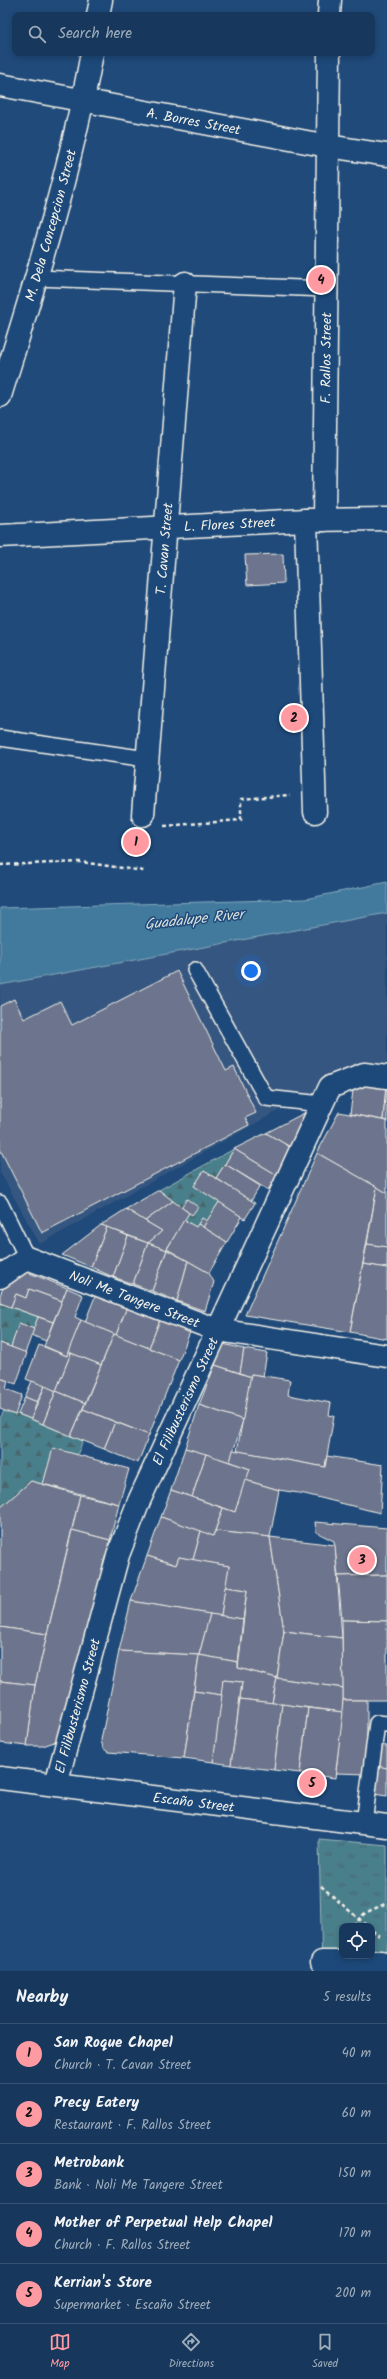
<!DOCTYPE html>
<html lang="en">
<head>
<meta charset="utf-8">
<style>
  :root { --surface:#17385c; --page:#244365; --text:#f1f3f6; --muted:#9eacbb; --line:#365272; --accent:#ff9aa2 }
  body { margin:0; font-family:Kalam,sans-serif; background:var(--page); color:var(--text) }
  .controls { position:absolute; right:12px; bottom:12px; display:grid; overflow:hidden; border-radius:8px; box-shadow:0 2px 6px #0003 }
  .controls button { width:36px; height:36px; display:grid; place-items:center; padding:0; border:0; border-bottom:1px solid var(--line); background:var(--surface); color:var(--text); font:20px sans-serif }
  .you { position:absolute; left:251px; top:971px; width:14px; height:14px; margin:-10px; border:3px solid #fff; border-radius:50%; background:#1a73e8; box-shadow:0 0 0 6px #1a73e833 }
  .badge { display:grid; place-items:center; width:26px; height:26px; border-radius:50%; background:var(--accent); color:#111; font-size:13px; font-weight:700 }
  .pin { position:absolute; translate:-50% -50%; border:2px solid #fff; box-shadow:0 1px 4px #0006 }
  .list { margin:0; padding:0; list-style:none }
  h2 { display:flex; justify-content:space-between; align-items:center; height:52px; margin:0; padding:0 16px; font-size:17px }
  h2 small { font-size:13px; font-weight:400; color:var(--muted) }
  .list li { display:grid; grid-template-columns:26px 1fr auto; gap:12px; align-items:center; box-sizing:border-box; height:60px; padding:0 16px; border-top:1px solid var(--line) }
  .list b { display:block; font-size:15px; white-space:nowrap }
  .list p { margin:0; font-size:13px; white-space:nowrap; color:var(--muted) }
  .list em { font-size:13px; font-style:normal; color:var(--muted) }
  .icon { flex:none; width:22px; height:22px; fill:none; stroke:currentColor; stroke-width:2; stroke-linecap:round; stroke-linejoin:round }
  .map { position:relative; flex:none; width:387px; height:1971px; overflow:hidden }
  .search { position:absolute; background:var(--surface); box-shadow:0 2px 6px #0003; left:12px; right:12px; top:12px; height:44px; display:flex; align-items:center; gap:10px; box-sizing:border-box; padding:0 14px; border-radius:8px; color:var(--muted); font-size:15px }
  .sheet { height:352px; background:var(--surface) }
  nav { display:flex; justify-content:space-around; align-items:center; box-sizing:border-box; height:56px; border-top:1px solid var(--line); background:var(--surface); font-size:11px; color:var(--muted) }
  nav a { display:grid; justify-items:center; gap:2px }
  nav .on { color:var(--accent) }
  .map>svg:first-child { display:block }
</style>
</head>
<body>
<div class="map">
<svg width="387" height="1971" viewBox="0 0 387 1971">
  <defs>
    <pattern id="forest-firs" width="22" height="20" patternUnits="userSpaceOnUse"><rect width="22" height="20" fill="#497e8b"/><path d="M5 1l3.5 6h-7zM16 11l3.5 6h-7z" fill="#49666c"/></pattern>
    <pattern id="park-tufts" width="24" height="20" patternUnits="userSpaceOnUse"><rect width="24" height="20" fill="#497e8b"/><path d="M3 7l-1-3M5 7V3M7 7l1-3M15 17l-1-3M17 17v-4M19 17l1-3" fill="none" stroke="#49666c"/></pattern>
  </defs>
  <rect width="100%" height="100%" fill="#1f4a7a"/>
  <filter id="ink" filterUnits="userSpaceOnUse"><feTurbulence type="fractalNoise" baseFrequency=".025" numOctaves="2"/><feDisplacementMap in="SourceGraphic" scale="8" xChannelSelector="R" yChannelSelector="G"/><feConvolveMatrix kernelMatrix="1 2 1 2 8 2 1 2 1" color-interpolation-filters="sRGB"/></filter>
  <g filter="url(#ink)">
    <path fill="#365780" d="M387,913V1066L380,1065L299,1099L40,1244L0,1172V985Z"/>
    <g fill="url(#forest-firs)" stroke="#9eb8ba">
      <path d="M234,1149L216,1178L204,1171L194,1186L219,1202L207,1221L202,1218L196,1227L184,1220L188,1213L159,1190Z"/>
      <path d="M0,1303L38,1317L34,1329L19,1323L11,1347L0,1343Z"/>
      <path d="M4,1411L15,1415L18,1414L83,1441L77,1455L53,1449L43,1484L31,1481L0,1508V1418Z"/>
    </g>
    <path fill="url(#park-tufts)" stroke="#9eb8ba" fill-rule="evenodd" d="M319,1839L387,1845V1971H322ZM342,1926H372V1956H342Z"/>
    <path fill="#427a9e" stroke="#89aabc" d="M387,882V913L0,985V908L305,899Z"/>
    <g fill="#6c748d" stroke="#f4f1e8">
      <path d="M283,554L284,583L247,585L245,555Z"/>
      <path d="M177,971L226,1071L234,1067L256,1113L245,1118L249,1125L42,1233L0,1149V1006L14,999L24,1019L60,1001L72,1025Z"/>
      <path d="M354,1083L386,1087L383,1120L350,1114Z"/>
      <path d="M386,1087L387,1088V1121L383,1120Z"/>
      <path d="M306,1112L311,1115L292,1148L266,1133Z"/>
      <path d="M339,1112L387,1121V1193L317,1153Z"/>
      <path d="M266,1133L292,1148L277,1175L234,1149Z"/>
      <path d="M234,1149L277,1175L268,1190L225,1164Z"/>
      <path d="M317,1153L377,1187L350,1332L245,1315Z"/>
      <path d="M225,1164L260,1186L251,1201L216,1178Z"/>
      <path d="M204,1171L255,1203L245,1219L194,1186Z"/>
      <path d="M377,1187L387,1193V1247L367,1244Z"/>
      <path d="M159,1190L173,1201L145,1221L126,1209Z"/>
      <path d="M187,1199L198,1207L192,1215L181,1207Z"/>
      <path d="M173,1201L189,1213L166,1250L148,1243L162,1231L145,1221Z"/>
      <path d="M219,1202L242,1217L227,1242L203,1227Z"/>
      <path d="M126,1209L145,1221L162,1231L148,1243L101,1225Z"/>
      <path d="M202,1218L207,1221L203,1227L198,1224Z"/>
      <path d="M184,1220L196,1227L198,1224L227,1242L209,1273L167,1249Z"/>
      <path d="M101,1225L107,1227L91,1267L62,1255Z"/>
      <path d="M107,1227L128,1236L113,1277L91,1267Z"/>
      <path d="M128,1236L148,1243L133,1284L113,1277Z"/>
      <path d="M148,1243L167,1250L152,1291L133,1284Z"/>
      <path d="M367,1244L387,1247V1268L363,1264Z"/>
      <path d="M167,1250L188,1261L177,1301L152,1291Z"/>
      <path d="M188,1261L209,1273L214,1282L205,1311L177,1301Z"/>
      <path d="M363,1264L387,1268V1339L350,1332Z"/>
      <path d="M16,1271L27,1272L67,1288L62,1301L29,1289L26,1298L16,1294L11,1307L0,1303V1295L8,1277Z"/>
      <path d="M67,1288L83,1295L75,1317L81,1320L67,1356L44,1346Z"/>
      <path d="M29,1289L62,1301L53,1322L11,1307L16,1294L26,1298Z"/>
      <path d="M96,1294L127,1307L116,1335L85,1322Z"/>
      <path d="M127,1307L160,1320L149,1348L116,1335Z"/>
      <path d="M38,1317L53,1322L46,1341L31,1335Z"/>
      <path d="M81,1320L114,1334L101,1365L68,1352Z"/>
      <path d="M160,1320L190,1332L179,1360L149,1348Z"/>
      <path d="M19,1323L34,1329L25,1353L11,1347Z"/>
      <path d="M114,1334L179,1360L149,1435L83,1409Z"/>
      <path d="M0,1343L27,1353L16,1384L0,1378Z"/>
      <path d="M223,1344L244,1349L240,1373L215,1365Z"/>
      <path d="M39,1345L67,1356L68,1352L71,1353L56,1391L26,1379Z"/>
      <path d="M244,1349L267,1353L263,1376L251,1374V1377L240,1373Z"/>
      <path d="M71,1353L101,1365L85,1403L56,1391Z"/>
      <path d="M215,1365L251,1377L243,1420L199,1405Z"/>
      <path d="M251,1374L290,1380L288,1395L331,1403L329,1415L334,1416L325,1467L237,1451Z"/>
      <path d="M0,1378L8,1381L6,1389L22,1395L15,1415L0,1409Z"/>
      <path d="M32,1381L45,1386L37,1402L25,1397Z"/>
      <path d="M45,1386L56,1391L43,1424L31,1419Z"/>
      <path d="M56,1391L85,1403L71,1436L43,1424Z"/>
      <path d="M25,1397L37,1402L31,1419L18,1414Z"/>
      <path d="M199,1405L243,1420L230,1462L185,1448Z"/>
      <path d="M83,1409L115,1422L104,1449L71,1436Z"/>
      <path d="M115,1422L149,1435L138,1463L104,1449Z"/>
      <path d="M53,1448L129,1469L119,1504L43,1484Z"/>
      <path d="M185,1448L206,1454L192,1497L171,1490Z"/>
      <path d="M233,1450L325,1467L327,1456L383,1465L380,1513L305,1494L279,1490L245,1480L250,1469L230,1462Z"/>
      <path d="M206,1454L250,1469L235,1512L192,1497Z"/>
      <path d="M245,1480L279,1490L270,1537L215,1531L223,1508L235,1512Z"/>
      <path d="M31,1481L80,1495L47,1634L0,1627V1508Z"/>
      <path d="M171,1490L223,1508L213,1536L161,1517Z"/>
      <path d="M80,1495L119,1504L110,1540L72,1530Z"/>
      <path d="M161,1517L201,1531L193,1560L179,1557L176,1565L147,1556Z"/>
      <path d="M315,1522L387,1528V1575L338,1576L334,1541L316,1532Z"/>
      <path d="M72,1530L110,1540L63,1733L54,1742L43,1746H27L35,1685Z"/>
      <path d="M201,1531L213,1536L215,1531L270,1537L284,1631L277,1678L238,1668L247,1590L225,1587L229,1566L193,1560Z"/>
      <path d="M270,1537L335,1545L342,1638L284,1631Z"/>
      <path d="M147,1556L176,1565L179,1557L229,1566L221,1616L131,1601Z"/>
      <path d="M387,1575V1621L342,1620L338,1576Z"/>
      <path d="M225,1587L247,1590L243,1619L221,1616Z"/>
      <path d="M131,1601L210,1614L199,1655L119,1651Z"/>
      <path d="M210,1614L243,1619L238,1662L199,1655Z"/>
      <path d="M342,1620L387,1621V1700H343Z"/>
      <path d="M0,1627L47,1634L35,1685L0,1681Z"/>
      <path d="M284,1631L342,1638L343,1688L277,1678Z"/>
      <path d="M119,1651L199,1655L184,1758L108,1752L103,1748L101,1740Z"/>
      <path d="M199,1655L238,1662V1668L277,1678L272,1703L240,1699L242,1682L223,1680L222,1695L194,1691Z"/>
      <path d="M277,1678L343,1688V1712L272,1703Z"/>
      <path d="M223,1680L242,1682L231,1765L213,1762Z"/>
      <path d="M0,1681L35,1685L27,1746L0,1743Z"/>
      <path d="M194,1691L222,1695L213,1762L184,1758Z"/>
      <path d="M240,1699L282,1704L274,1770L231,1765Z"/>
      <path d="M343,1700H367V1774L336,1773Z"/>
      <path d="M282,1704L308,1708L300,1773L274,1770Z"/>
      <path d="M308,1708L343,1712L335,1778L300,1773Z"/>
      <path d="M379,1745L387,1746V1768L377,1766Z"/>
      <path d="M377,1766L387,1768V1796L373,1794Z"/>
    </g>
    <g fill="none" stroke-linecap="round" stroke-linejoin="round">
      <defs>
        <g id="lane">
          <path d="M36,278L326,289"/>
          <path d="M0,738L147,759"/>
          <path d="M195,970L266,1098L322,1104"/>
          <path d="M0,1203L27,1258"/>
          <path d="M364,1823L377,1723L387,1724"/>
        </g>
        <g id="street">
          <path d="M98,15L101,0"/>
          <path d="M329,15L330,0"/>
          <path id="s1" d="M0,85L328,146L387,155"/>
          <path id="s2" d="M0,396C35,283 71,169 92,53"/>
          <path d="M306,520L315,812"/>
          <path id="s3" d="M324,520L329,53"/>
          <path id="s4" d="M0,536L306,520L387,519"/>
          <path id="s5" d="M143,815L185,283"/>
          <path id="s6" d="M0,1277L27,1258L217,1330L387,1356"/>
          <path id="s7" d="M56,1784L118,1555L139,1501L322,1104L330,1087L364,1074L387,1077"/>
          <path d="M322,1962H381"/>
        </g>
        <g id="secondary">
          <path id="s8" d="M0,1778L387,1826"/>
        </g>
      </defs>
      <use href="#lane" stroke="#f4f1e8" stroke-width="18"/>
      <use href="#street" stroke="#f4f1e8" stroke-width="25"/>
      <use href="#secondary" stroke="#f4f1e8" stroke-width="25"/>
      <g stroke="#f4f1e8" stroke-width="2.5" stroke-dasharray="4 3" stroke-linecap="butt">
        <path d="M164,826L241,820V799L290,795"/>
        <path d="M0,865L80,862L144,871"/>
        <path d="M321,1886L367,1926"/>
        <path d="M353,1926L365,1913L387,1903"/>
        <path d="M372,1930L379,1936"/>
      </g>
      <use href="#lane" stroke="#1f4a7a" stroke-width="15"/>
      <use href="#street" stroke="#1f4a7a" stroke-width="22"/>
      <use href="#secondary" stroke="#1f4a7a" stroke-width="22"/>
    </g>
  </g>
  <g text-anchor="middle" stroke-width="3" stroke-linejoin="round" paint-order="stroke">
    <g font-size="14" fill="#f4f1e8" stroke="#1f4a7a">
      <text dy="5" stroke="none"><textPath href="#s1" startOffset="197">A. Borres Street</textPath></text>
      <text dy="5" stroke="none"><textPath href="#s2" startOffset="178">M. Dela Concepcion Street</textPath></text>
      <text dy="5" stroke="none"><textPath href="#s3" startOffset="162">F. Rallos Street</textPath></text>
      <text dy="5" stroke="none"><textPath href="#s4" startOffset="230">L. Flores Street</textPath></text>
      <text dy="5" stroke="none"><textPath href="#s5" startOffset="267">T. Cavan Street</textPath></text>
      <text dy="5" stroke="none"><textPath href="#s6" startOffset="148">Noli Me Tangere Street</textPath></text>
      <text dy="5" stroke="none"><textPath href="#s7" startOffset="405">El Filibusterismo Street</textPath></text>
      <text dy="5" stroke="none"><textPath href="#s7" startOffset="81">El Filibusterismo Street</textPath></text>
      <text dy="5" stroke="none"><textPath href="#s8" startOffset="195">Escaño Street</textPath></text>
    </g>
    <g font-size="15" font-style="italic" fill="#d9dfdd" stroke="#1f4a7a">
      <text transform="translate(194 919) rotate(-6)" y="5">Guadalupe River</text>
    </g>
  </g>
</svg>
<div class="controls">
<button><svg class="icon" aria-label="locate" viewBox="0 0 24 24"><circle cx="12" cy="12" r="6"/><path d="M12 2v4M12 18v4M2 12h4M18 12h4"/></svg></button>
</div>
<div class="you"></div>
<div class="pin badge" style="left:136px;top:842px">1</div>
<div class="pin badge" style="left:294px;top:718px">2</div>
<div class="pin badge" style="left:362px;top:1560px">3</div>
<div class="pin badge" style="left:321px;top:280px">4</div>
<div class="pin badge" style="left:312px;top:1783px">5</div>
<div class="search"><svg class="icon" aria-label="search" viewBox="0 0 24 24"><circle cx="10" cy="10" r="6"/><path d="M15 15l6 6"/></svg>Search here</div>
</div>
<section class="sheet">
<h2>Nearby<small>5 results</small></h2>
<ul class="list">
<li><span class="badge">1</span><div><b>San Roque Chapel</b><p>Church · T. Cavan Street</p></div><em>40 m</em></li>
<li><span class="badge">2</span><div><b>Precy Eatery</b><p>Restaurant · F. Rallos Street</p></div><em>60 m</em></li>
<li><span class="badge">3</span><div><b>Metrobank</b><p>Bank · Noli Me Tangere Street</p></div><em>150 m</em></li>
<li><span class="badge">4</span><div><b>Mother of Perpetual Help Chapel</b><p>Church · F. Rallos Street</p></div><em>170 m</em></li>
<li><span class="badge">5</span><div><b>Kerrian's Store</b><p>Supermarket · Escaño Street</p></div><em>200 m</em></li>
</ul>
</section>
<nav>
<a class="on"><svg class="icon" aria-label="map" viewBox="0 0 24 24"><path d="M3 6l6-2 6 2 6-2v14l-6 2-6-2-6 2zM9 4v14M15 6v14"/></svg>Map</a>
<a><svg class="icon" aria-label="directions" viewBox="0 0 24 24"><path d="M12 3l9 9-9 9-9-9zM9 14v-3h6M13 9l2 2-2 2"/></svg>Directions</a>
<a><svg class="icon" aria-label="saved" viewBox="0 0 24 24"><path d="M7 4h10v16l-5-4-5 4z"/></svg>Saved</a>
</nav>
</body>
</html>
